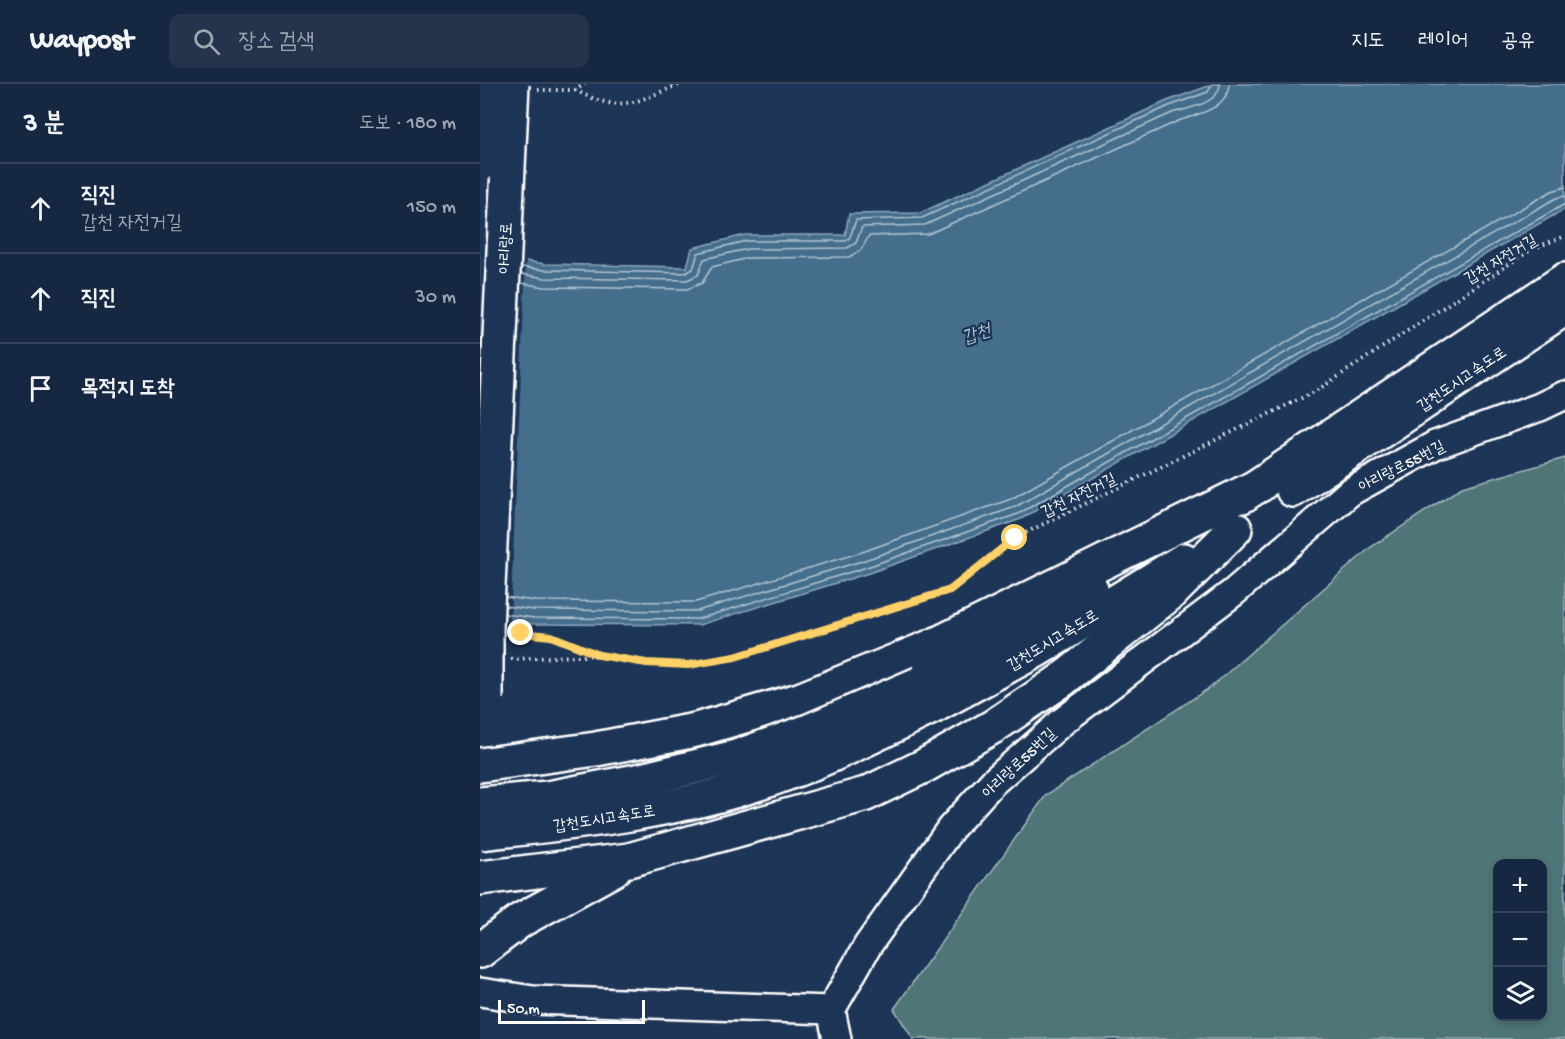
<!DOCTYPE html>
<html lang="ko">
<head>
<meta charset="utf-8">
<style>
  :root { --surface:#162841; --page:#23344c; --text:#f1f3f6; --muted:#9ea6b1; --line:#35445a }
  body { margin:0; font-family:"Gochi Hand","Poor Story",sans-serif; background:var(--page); color:var(--text) }
  .controls { position:absolute; right:18px; bottom:18px; display:grid; overflow:hidden; border-radius:12px; box-shadow:0 3px 9px #0003 }
  .controls button { width:54px; height:54px; display:grid; place-items:center; padding:0; border:0; border-bottom:2px solid var(--line); background:var(--surface); color:var(--text); font:30px sans-serif }
  .scale { position:absolute; left:18px; bottom:15px; width:147px; box-sizing:border-box; padding-left:6px; border:3px solid #fff; border-top:0; font-size:16px; line-height:21px; white-space:nowrap; color:#fff; -webkit-text-stroke:4px #1d3557; paint-order:stroke }
  .stop { position:absolute; width:18px; height:18px; margin:-14px; border:4px solid #ffd166; border-radius:50%; background:#fff }
  .stop.end { background:#ffd166; border-color:#fff; box-shadow:0 2px 6px #0008 }
  .list { margin:0; padding:0; list-style:none }
  h2 { display:flex; justify-content:space-between; align-items:center; height:78px; margin:0; padding:0 24px; font-size:26px }
  h2 small { font-size:20px; font-weight:400; color:var(--muted) }
  .list li { display:grid; grid-template-columns:39px 1fr auto; gap:18px; align-items:center; box-sizing:border-box; height:90px; padding:0 24px; border-top:2px solid var(--line) }
  .list b { display:block; font-size:22px; white-space:nowrap }
  .list p { margin:0; font-size:20px; white-space:nowrap; color:var(--muted) }
  .list em { font-size:20px; font-style:normal; color:var(--muted) }
  .icon { flex:none; width:33px; height:33px; fill:none; stroke:currentColor; stroke-width:2; stroke-linecap:round; stroke-linejoin:round }
  .map { position:relative; flex:none; width:1085px; height:955px; overflow:hidden }
  header { display:flex; align-items:center; gap:36px; box-sizing:border-box; height:84px; padding:0 30px; background:var(--surface); border-bottom:2px solid var(--line) }
  header strong { font-size:28px }
  nav { display:flex; gap:33px; margin-inline-start:auto; font-size:21px }
  .search { width:420px; height:54px; background:var(--page); display:flex; align-items:center; gap:15px; box-sizing:border-box; padding:0 21px; border-radius:12px; color:var(--muted); font-size:22px }
  main { display:flex }
  aside { flex:1; background:var(--surface) }
  .map>svg:first-child { display:block }
</style>
</head>
<body>
<header>
<strong>Waypost</strong>
<div class="search"><svg class="icon" aria-label="search" viewBox="0 0 24 24"><circle cx="10" cy="10" r="6"/><path d="M15 15l6 6"/></svg>장소 검색</div>
<nav><a>지도</a><a>레이어</a><a>공유</a></nav>
</header>
<main>
<aside>
<h2>3 분<small>도보 · 180 m</small></h2>
<ul class="list">
<li><svg class="icon" aria-label="ahead" viewBox="0 0 24 24"><path d="M12 20V5M6 11l6-6 6 6"/></svg><div><b>직진</b><p>갑천 자전거길</p></div><em>150 m</em></li>
<li><svg class="icon" aria-label="ahead" viewBox="0 0 24 24"><path d="M12 20V5M6 11l6-6 6 6"/></svg><div><b>직진</b></div><em>30 m</em></li>
<li><svg class="icon" aria-label="arrive" viewBox="0 0 24 24"><path d="M6 21V4h12l-3 4 3 4H6"/></svg><div><b>목적지 도착</b></div></li>
</ul>
</aside>
<div class="map">
<svg width="1085" height="955" viewBox="0 0 1085 955">
  <rect width="100%" height="100%" fill="#1d3557"/>
  <filter id="ink" filterUnits="userSpaceOnUse"><feTurbulence type="fractalNoise" baseFrequency=".0167" numOctaves="2"/><feDisplacementMap in="SourceGraphic" scale="12" xChannelSelector="R" yChannelSelector="G"/><feConvolveMatrix kernelMatrix="1 2 1 2 8 2 1 2 1" color-interpolation-filters="sRGB"/></filter>
  <g filter="url(#ink)">
    <path fill="#4f7477" stroke="#a7babb" stroke-width="1.5" fill-rule="evenodd" d="M1085,374V955H433L414,925L566,711L731,603L891,463L982,403ZM1017,780H1062V932H1017Z"/>
    <path fill="#446e8c" stroke="#8fa8ba" stroke-width="1.5" d="M734,0H1085V125L541,435L389,489L219,541L53,540L0,532V170L65,180L207,183L212,164L265,151H365L369,130L440,129L687,17Z"/>
    <path fill="#1d3557" d="M0,167L46,174L30,540L0,535Z"/>
    <g fill="none" stroke-linecap="round" stroke-linejoin="round">
      <g stroke="#b4c5d1" stroke-width="1.5">
        <path d="M41,183L65,186L206,189L213,185L218,169L266,157H366L370,153L376,136L442,134L689,22L728,8L732,0"/>
        <path d="M41,190L65,194L207,196L218,191L224,175L267,165L367,164L376,159L382,143L445,141L692,29C708,24 739,20 740,0"/>
        <path d="M41,199L64,203L207,205L222,199L232,183L268,174L369,173L381,166L389,152L448,150L696,38C716,30 748,26 749,0"/>
        <path d="M25,513L55,517L216,518L382,468L531,415L1072,107L1085,103"/>
        <path d="M25,522L54,526L217,527L385,476L535,423L1076,114L1085,112"/>
        <path d="M25,530L54,534L218,535L387,483L538,430L1085,120"/>
      </g>
      <defs>
        <g id="minor">
          <path d="M0,908L53,916L351,926L388,861L471,744L513,698L583,637L754,508L870,408L955,361L1060,323L1085,311"/>
          <path d="M351,926L357,955"/>
        </g>
        <g id="highway">
          <path d="M813,406L1085,224"/>
          <path d="M762,412L1085,196"/>
          <path d="M441,599L540,548L611,505"/>
          <path d="M454,622L557,566L704,476"/>
          <path d="M0,681L116,665L216,646L319,616L455,561L780,401"/>
          <path d="M0,794L149,776L386,710L444,682L514,642L582,596L692,508L755,445"/>
          <path d="M0,867L41,836L134,785"/>
        </g>
      </defs>
      <use href="#minor" stroke="#fff" stroke-width="32"/>
      <use href="#highway" stroke="#fff" stroke-width="38"/>
      <g stroke="#fff" stroke-width="4" stroke-dasharray="1.5 4.5" stroke-linecap="butt">
        <path d="M58,6H95L105,0"/>
        <path d="M95,6C142,31 156,17 201,0"/>
        <path d="M31,549L71,552L116,570"/>
        <path d="M31,575L119,571L166,579L208,581L255,573L470,506L535,454L836,307L1052,165L1085,152"/>
      </g>
      <use href="#minor" stroke="#1d3557" stroke-width="27"/>
      <use href="#highway" stroke="#1d3557" stroke-width="33"/>
      <defs>
        <g id="major-bridge">
          <path d="M0,81L3,0"/>
          <path d="M6,615V544L32,0"/>
        </g>
        <g id="highway-bridge">
          <path d="M0,720L68,714L157,697L256,673L329,647L441,599"/>
          <path d="M0,749C103,738 207,727 305,690C356,671 405,646 454,622"/>
        </g>
      </defs>
      <use href="#major-bridge" stroke="#fff" stroke-width="38" stroke-linecap="butt"/>
      <use href="#highway-bridge" stroke="#fff" stroke-width="38" stroke-linecap="butt"/>
      <use href="#major-bridge" stroke="#1d3557" stroke-width="33"/>
      <use href="#highway-bridge" stroke="#1d3557" stroke-width="33"/>
    </g>
  </g>
  <g fill="none" stroke-linecap="round" stroke-linejoin="round" filter="url(#ink)">
    <path stroke="#ffd166" stroke-width="8" d="M41,549L71,552L119,571L166,579L208,581L255,573L470,506L535,454"/>
  </g>
  <g text-anchor="middle" stroke-width="4.5" stroke-linejoin="round" paint-order="stroke">
    <g font-size="16" fill="#fff" stroke="#1d3557">
      <text transform="translate(24 164) rotate(-87)" y="6">아리랑로</text>
      <text transform="translate(1020 174) rotate(-31)" y="6">갑천 자전거길</text>
      <text transform="translate(981 294) rotate(-34)" y="6">갑천도시고속도로</text>
      <text transform="translate(921 381) rotate(-27)" y="6">아리랑로55번길</text>
      <text transform="translate(598 410) rotate(-26)" y="6">갑천 자전거길</text>
      <text transform="translate(572 555) rotate(-31)" y="6">갑천도시고속도로</text>
      <text transform="translate(538 678) rotate(-43)" y="6">아리랑로55번길</text>
      <text transform="translate(124 733) rotate(-9)" y="6">갑천도시고속도로</text>
    </g>
    <g font-size="18" font-style="italic" fill="#b4c5d1" stroke="#1d3557">
      <text transform="translate(496 249) rotate(-18)" y="6">갑천</text>
    </g>
  </g>
</svg>
<div class="controls">
<button>+</button>
<button>−</button>
<button><svg class="icon" aria-label="layers" viewBox="0 0 24 24"><path d="M12 4l9 5-9 5-9-5zM3 14l9 5 9-5"/></svg></button>
</div>
<div class="scale">50 m</div>
<div class="stop" style="left:535px;top:454px"></div>
<div class="stop end" style="left:41px;top:549px"></div>
</div>
</main>
</body>
</html>
